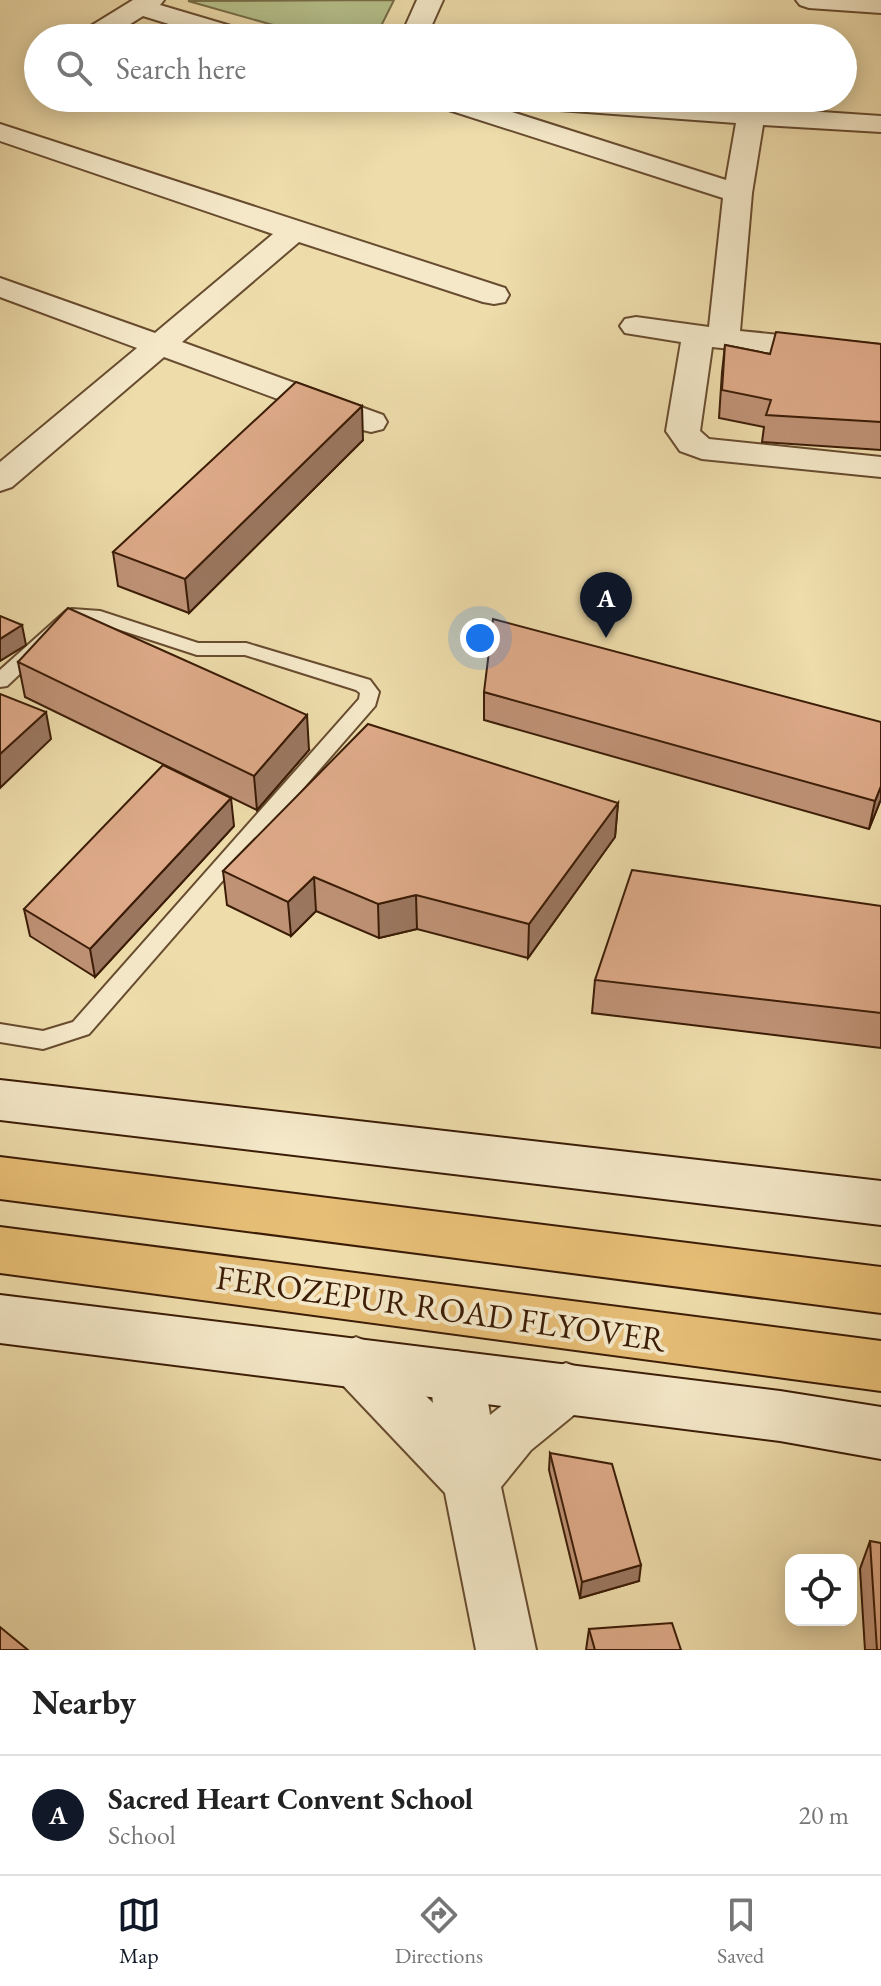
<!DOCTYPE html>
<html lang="en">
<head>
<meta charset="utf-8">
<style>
  :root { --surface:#fff; --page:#f2f2f2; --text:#222; --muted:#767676; --line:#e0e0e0; --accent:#111827 }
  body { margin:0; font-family:"EB Garamond",serif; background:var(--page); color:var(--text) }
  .controls { position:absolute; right:24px; bottom:24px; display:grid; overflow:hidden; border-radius:16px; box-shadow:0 4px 20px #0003 }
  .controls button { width:72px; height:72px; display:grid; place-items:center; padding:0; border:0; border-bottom:2px solid var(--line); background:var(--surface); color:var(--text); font:40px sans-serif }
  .you { position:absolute; left:480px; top:638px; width:28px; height:28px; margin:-20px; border:6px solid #fff; border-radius:50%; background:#1a73e8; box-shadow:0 0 0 12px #1a73e833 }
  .badge { display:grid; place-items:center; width:52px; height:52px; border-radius:50%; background:var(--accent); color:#fff; font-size:26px; font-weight:700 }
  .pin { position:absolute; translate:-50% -66px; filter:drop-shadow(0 2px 4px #0008) }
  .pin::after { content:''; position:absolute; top:42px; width:28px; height:24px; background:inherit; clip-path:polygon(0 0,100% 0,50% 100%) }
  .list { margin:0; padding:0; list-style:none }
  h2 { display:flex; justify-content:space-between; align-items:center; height:104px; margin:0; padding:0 32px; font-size:34px }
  h2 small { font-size:26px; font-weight:400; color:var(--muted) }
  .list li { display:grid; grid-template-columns:52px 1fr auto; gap:24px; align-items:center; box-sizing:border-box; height:120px; padding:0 32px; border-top:2px solid var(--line) }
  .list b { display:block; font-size:30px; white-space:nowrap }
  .list p { margin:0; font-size:26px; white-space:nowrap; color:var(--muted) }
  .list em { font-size:26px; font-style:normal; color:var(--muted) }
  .icon { flex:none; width:44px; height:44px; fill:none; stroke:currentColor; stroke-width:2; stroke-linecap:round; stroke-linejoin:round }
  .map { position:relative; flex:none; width:881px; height:1650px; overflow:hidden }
  .search { position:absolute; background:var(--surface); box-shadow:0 4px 20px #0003; left:24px; right:24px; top:24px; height:88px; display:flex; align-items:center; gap:20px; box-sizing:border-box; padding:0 28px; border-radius:44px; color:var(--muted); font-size:30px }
  .sheet { height:224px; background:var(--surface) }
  nav { display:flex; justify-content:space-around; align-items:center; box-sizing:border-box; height:112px; border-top:2px solid var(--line); background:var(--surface); font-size:22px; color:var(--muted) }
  nav a { display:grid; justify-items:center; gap:4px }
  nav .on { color:var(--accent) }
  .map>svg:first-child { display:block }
</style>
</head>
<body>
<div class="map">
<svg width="881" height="1650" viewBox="0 0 881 1650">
  <rect width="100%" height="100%" fill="#eedcab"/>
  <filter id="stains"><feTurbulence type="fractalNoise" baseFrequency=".0025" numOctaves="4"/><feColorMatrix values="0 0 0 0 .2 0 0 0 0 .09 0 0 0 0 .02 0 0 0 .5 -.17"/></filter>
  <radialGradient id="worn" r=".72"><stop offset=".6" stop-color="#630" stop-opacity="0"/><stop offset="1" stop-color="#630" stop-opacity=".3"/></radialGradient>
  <path fill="#b6c18b" stroke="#786e48" stroke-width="2" d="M394,0L375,38H319L188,1Z"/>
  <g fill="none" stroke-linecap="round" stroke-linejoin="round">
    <defs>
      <path id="service" d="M72,609L100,611L198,643H246L370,680L379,692L375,706L89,1034L43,1049L0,1042V1024L43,1031L73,1022L359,699L360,693L356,690L245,655H197L99,623L76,621L7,686L0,687V670L66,611Z"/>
      <g id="minor">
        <path d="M133,0H164L160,5L251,32L255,38H214L143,16L108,38H77L81,32Z"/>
        <path d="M417,0H443L426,38H400Z"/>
        <path d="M796,0H881V13L809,8L800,5Z"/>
        <path d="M426,98H468L726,180L736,123L504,106L494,104L490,98H617L881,116V132L763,125L752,193L740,331L881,345V365L712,347L700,431L709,439L881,457V477L702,459L680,451L666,431L681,342L625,333L620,326L625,319L636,317L709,327L723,198L430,104Z"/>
        <path d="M0,124L505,288L509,295L505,302L494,304L483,302L299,242L182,342L383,415L387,422L383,429L371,432L359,429L164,357L12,487L0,491V462L137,348L0,297V278L155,333L273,234L0,141Z"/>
      </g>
      <path id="tertiary" d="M356,1337L375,1345L433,1403L430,1376L438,1358L457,1351L476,1358L484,1376L490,1415L547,1370L566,1363L585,1370L593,1388L585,1406L531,1450L501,1487L536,1650H476L445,1493L337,1379L329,1362L337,1345Z"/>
      <g id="secondary">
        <path d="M0,1080L881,1181V1225L0,1120Z"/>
        <path d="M0,1295L780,1391L881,1407V1459L780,1441L0,1343Z"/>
      </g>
      <g id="trunk">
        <path d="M0,1157L881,1267V1313L0,1199Z"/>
        <path d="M0,1227L881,1341V1391L0,1273Z"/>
      </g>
    </defs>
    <use href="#service" stroke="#684c2f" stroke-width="4"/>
    <use href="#minor" stroke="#684c2f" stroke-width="4"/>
    <use href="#tertiary" stroke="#684c2f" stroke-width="4"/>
    <use href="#secondary" stroke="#3b1c06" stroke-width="4"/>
    <use href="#trunk" stroke="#3b1c06" stroke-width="4"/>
    <use href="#service" fill="#f4e8c8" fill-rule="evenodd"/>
    <use href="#minor" fill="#f4e8c8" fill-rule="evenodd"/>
    <use href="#tertiary" fill="#f4e8c8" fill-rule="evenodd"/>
    <use href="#secondary" fill="#f4e8c8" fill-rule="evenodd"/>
    <use href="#trunk" fill="#e7be76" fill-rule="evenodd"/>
  </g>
  <g fill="#bf9276" stroke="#3b1c06" stroke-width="2">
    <path d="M881,344V450L762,442L764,427L719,418L722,372L725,345L770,354Z"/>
    <path d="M363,440L189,613L118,586L113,552Z"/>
    <path d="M18,662L309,750L257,810L25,697Z"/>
    <path d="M484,692L881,799L869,829L484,720Z"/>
    <path d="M618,803L615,837L528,958L417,929L379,938L316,911L291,936L227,905L223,871Z"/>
    <path d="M234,826L95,977L30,936L24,909Z"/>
    <path d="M881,906V1048L592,1013L595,980Z"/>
    <path d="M550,1453L639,1581L580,1598L549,1470Z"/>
    <path d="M870,1541L881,1650H865L860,1569Z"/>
    <path d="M589,1629L681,1650H586Z"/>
  </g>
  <g fill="#9b7760" stroke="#3b1c06" stroke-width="2">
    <path d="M362,406L363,440L189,613L185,579Z"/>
    <path d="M22,625L26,645L0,661V639Z"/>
    <path d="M46,712L51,739L0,788V754Z"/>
    <path d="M307,715L309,750L257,810L254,776Z"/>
    <path d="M881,786V799L869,829L875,801Z"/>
    <path d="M231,798L234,826L95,977L90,949Z"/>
    <path d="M618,803L615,837L528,958L529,924Z"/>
    <path d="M314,877L316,911L291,936L288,902Z"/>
    <path d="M416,895L417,929L379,938L378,904Z"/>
    <path d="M641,1565L639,1581L580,1598L582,1582Z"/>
  </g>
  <g fill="#deaa89" stroke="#3b1c06" stroke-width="2">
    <path d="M776,332L881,344V422L766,415L771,400L722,390L725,345L770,354Z"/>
    <path d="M296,382L362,406L185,579L113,552Z"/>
    <path d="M68,608L307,715L254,776L18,662Z"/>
    <path d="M0,616L22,625L0,639Z"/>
    <path d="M493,619L881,722V786L875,801L484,692Z"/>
    <path d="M0,694L46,712L0,754Z"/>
    <path d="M368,724L618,803L529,924L416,895L378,904L314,877L288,902L223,871Z"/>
    <path d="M163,765L231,798L90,949L24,909Z"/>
    <path d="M632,870L881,906V1013L595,980Z"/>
    <path d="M550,1453L612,1464L641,1565L582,1582Z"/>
    <path d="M870,1541L881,1543V1650H877Z"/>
    <path d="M672,1623L681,1650H595L589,1629Z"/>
    <path d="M0,1627L28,1650H0Z"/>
  </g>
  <g text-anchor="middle" stroke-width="8" stroke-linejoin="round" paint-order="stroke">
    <g font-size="34" fill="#3b1c06" stroke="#f4e8c8">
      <text transform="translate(441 1308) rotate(8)" y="12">FEROZEPUR ROAD FLYOVER</text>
    </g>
  </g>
  <rect width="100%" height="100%" filter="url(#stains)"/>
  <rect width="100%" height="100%" fill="url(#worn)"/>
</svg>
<div class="controls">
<button><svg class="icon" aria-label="locate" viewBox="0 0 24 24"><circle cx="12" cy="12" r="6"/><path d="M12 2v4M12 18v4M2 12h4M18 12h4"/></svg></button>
</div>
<div class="you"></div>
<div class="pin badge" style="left:606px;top:638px">A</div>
<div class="search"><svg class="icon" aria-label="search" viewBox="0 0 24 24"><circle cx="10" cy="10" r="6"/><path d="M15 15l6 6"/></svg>Search here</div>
</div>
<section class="sheet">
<h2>Nearby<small></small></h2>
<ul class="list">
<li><span class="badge">A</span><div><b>Sacred Heart Convent School</b><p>School</p></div><em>20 m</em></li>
</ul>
</section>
<nav>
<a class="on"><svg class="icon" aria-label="map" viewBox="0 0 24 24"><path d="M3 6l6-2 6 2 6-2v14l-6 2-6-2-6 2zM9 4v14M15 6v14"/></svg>Map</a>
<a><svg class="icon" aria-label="directions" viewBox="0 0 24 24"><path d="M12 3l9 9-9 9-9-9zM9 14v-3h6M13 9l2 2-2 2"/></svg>Directions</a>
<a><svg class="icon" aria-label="saved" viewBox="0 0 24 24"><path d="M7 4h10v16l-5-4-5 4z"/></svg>Saved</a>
</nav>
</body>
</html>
